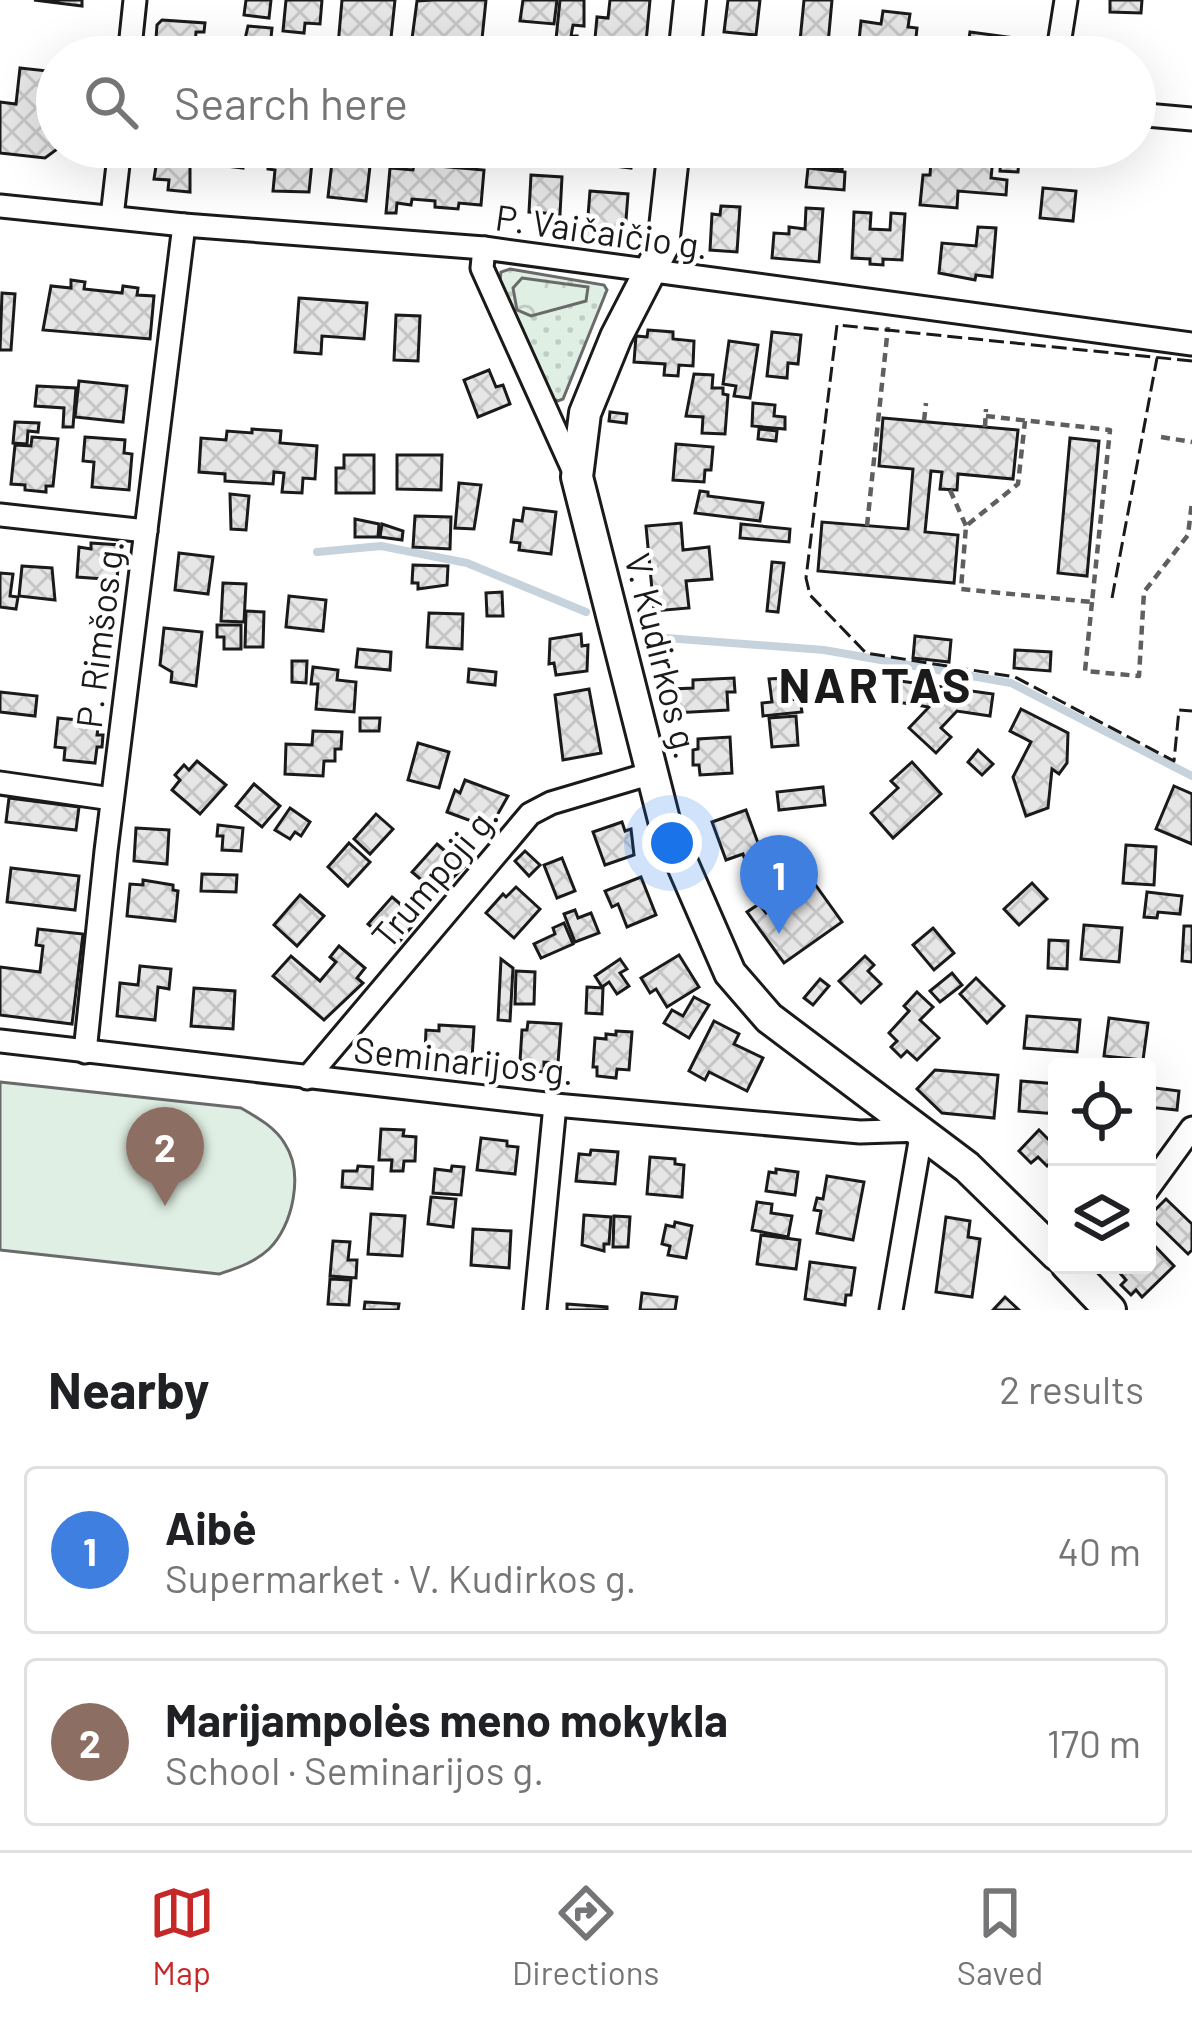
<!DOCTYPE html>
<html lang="en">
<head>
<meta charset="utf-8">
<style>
  :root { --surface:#fff; --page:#f2f2f2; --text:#202124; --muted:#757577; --line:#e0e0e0; --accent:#c62828 }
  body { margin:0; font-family:Barlow,sans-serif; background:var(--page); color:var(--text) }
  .controls { position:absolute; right:36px; bottom:36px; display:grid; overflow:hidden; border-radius:12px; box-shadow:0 12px 48px #0002 }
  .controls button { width:108px; height:108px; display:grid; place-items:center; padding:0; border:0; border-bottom:3px solid var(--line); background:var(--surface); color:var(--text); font:60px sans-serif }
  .you { position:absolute; left:672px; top:843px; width:42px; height:42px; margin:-30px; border:9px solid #fff; border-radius:50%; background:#1a73e8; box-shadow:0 0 0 18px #1a73e833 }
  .badge { display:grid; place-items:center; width:78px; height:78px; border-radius:50%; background:var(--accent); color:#fff; font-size:39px; font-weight:700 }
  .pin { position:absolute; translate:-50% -99px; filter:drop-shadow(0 3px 6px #0008) }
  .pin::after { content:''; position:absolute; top:63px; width:42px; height:36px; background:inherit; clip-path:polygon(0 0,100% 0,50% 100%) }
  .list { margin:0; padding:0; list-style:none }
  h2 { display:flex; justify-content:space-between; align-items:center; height:156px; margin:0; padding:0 48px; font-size:51px }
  h2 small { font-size:39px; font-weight:400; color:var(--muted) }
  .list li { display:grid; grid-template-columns:78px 1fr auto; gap:36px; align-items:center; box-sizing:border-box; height:168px; margin:0 24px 24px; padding:0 24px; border:3px solid var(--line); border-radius:12px }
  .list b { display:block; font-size:45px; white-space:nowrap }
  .list p { margin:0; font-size:39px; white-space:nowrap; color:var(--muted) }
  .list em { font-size:39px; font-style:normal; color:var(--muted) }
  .icon { flex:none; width:66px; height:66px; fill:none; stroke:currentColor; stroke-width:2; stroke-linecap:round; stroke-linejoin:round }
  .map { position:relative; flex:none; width:1192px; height:1310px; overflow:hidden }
  .search { position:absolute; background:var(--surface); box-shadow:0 12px 48px #0002; left:36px; right:36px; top:36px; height:132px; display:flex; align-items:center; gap:30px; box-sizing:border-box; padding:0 42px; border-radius:66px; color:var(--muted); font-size:45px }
  .sheet { height:540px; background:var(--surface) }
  nav { display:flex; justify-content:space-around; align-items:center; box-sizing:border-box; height:168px; border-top:3px solid var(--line); background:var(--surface); font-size:33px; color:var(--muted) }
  nav a { display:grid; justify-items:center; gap:6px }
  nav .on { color:var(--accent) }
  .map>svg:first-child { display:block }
</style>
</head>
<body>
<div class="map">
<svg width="1192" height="1310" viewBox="0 0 1192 1310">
  <defs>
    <pattern id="grass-dots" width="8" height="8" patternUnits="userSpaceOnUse" patternTransform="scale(3)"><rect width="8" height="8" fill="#e0efe3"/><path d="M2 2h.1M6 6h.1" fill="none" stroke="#c0ccc2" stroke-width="1.8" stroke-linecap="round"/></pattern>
    <pattern id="forest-crowns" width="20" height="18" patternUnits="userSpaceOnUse" patternTransform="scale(3)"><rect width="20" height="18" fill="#e0efe3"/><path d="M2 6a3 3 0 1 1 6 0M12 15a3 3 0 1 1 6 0" fill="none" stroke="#c0ccc2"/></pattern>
    <pattern id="building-cross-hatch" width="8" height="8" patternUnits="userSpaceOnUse" patternTransform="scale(3)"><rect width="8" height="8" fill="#e6e6e6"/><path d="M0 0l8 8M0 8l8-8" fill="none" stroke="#c5c5c5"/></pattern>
  </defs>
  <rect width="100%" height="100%" fill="#fff"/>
  <path fill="url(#grass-dots)" stroke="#6a6a6a" stroke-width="3" d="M510,269L604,285L607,290L563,399L558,401L550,398L499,288L501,272Z"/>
  <path fill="url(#forest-crowns)" stroke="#6a6a6a" stroke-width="3" d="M522,278L588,287L586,301L531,316L517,310L513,288Z"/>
  <path fill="#e0efe3" stroke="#6a6a6a" stroke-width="3" d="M0,1082L241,1108C258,1118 275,1127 285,1144C304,1173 293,1226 269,1249C254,1263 237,1268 219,1274L0,1250Z"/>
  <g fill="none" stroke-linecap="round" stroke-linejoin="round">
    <g stroke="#c6d2dc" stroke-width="8">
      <path d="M317,552L381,546L467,563L586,612"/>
      <path d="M653,637L824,650L1011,683L1192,776"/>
    </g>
  </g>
  <g fill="url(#building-cross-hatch)" stroke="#1a1a1a" stroke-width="3">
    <path d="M34,0H82V6Z"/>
    <path d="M246,0H271L269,18L244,15Z"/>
    <path d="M286,0H322L320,24L305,23L304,33L283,31Z"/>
    <path d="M342,0H395L389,57H337Z"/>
    <path d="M433,0H486L481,49L468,48L467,57L410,54L417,1Z"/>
    <path d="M523,0H557L554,24L520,21Z"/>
    <path d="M560,0H584V26L573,25L571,36H577L575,51L555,49Z"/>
    <path d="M610,0H650L645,53L594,49L597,17L608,18Z"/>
    <path d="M728,0H760L756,35L724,32Z"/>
    <path d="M804,0H832L828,44L800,41Z"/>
    <path d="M1110,0H1142L1141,13L1110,12Z"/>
    <path d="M883,11L910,14L908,27L917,28L914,57H882L858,51L861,21L881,24Z"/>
    <path d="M162,20L205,23L204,32H196L194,57L160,56L161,39H156L157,25Z"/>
    <path d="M248,26L272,28L269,57H241Z"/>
    <path d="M970,32L1015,38L1012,57H966Z"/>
    <path d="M20,68L57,72V147H60L45,158L0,153V102L16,104Z"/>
    <path d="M1135,83L1148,84L1146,107H1135Z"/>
    <path d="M150,147H190V192L168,190L169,180L154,179L156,166L149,165Z"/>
    <path d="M211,147H245L243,168L209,164Z"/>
    <path d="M270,147L313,152L309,192L273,191L275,170L268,169Z"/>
    <path d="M598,147H633L631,168L597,164Z"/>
    <path d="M732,147H785L757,159L737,156Z"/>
    <path d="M795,147H844L842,170L793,164Z"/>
    <path d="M963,155L993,158L991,178L1007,180L1006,195L958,191L957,208L920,205L923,175H930L931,161L962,163Z"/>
    <path d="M1001,156L1019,158L1018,172L1000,171Z"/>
    <path d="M332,162L370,166L366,201L328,197Z"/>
    <path d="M414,164L484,170L481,205L459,203L458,209L435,207V201L412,199L411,205L397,203L396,213H386L390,168L413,170Z"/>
    <path d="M808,168L845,172L844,190L806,187Z"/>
    <path d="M531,175L562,177L560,214L529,212Z"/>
    <path d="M1043,188L1076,191L1073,221L1040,218Z"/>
    <path d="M590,191L628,194L625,233L609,232L608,242L586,241Z"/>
    <path d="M721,206L740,207L737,252L710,250L712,214L720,215Z"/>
    <path d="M806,208L823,209L819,262L772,258L774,233L789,234V227L805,229Z"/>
    <path d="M854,212L871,213L870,229L890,230L891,213L905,214L902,260L883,259V265L870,264V259L852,258Z"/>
    <path d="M978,227L996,228L992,277L976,275L975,280L939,273L942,243L976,246Z"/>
    <path d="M71,280L85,282L84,289L122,293L123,286L138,288L137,295L154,296L150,339L43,330L51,286L71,288Z"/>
    <path d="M2,293L15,294L11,350H0Z"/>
    <path d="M299,298L367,303L364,339L322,336L321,354L295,352Z"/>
    <path d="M396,315L420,316L418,361L394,360Z"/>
    <path d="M648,330L673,332V339L694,341L693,366L679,365L678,376L664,375L665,364L634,362L636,336L647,337Z"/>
    <path d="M772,332L801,335L798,364L788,363L787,378L767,376Z"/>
    <path d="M729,341L758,345L750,398L734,396L736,386L723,384Z"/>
    <path d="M489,370L496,387L503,385L510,404L478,417L464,380Z"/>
    <path d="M694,374L713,375L712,388H723V394L728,395L725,434L702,433L703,417L686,416Z"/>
    <path d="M79,381L127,386L123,422L75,417Z"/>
    <path d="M37,386L76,388L73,427H63L64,408L35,406Z"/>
    <path d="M753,403L775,405L774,416L785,417V429L752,426Z"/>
    <path d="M610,412L627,414L626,423L609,421Z"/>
    <path d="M883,418L1018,430L1013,479L958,474L957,490L940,489L942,472L931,471L925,532L958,535L954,583L818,571L822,522L908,529L913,469L879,466Z"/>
    <path d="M15,422L39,423L38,432L28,431L27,444L13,443Z"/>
    <path d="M252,429L281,431L280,443L317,446L315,479L303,478L302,493L282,492L284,473L274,472L273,484L225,481V474L199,472L201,438L226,440L227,431L252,433Z"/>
    <path d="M759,429L777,431L776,441L758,439Z"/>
    <path d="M32,437L58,439L53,486H46V492L25,490V485L11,484L15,445L31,446Z"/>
    <path d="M85,437L125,440L124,453L132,454L129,490L92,487L94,462L83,461Z"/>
    <path d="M1070,438L1099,441L1087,576L1058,573Z"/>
    <path d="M676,444L713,447L711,470H705L704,482L673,480Z"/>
    <path d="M344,455H374V493H336V468H344Z"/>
    <path d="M397,455H442L441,490L397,489Z"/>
    <path d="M459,483L481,485L474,529L455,528Z"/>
    <path d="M700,491L708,492V496L763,503L760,521L695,513Z"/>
    <path d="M230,494L249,496L246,530L231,529Z"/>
    <path d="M524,508L556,512L551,554L519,550L520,543L511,542L514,520L522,521Z"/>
    <path d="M415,516L451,517L450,549L413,547Z"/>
    <path d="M355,519L379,524L378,537H355Z"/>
    <path d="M681,523L683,550L709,547L712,579L686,581L689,608L654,611L646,526Z"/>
    <path d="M382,524L403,531L402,540L380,537Z"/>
    <path d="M741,524L790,529L789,542L740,538Z"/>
    <path d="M91,543L120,545L117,580L77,577L79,547L91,549Z"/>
    <path d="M179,553L213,557L208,594L175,590Z"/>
    <path d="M772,562L784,563L778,612L767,611Z"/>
    <path d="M413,565L448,566L447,585L418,589V583H412Z"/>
    <path d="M22,566L52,568L55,600L19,596Z"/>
    <path d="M0,573L13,574L10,596L18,597L16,609L0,607Z"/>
    <path d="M223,583L246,584L244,622L221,621Z"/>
    <path d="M502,592L503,616H487L486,593Z"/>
    <path d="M289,596L326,600L323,631L286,627Z"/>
    <path d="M246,611L264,612L263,647H245Z"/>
    <path d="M429,613L463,614L462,649L427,647Z"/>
    <path d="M217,625H241V649H224V637H217Z"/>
    <path d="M164,628L202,632L196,686L171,682L172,672L160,665Z"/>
    <path d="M581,634L582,646L588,645L587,671L556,675L554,663L549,664L550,639Z"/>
    <path d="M915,636L951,640L949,662L913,658Z"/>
    <path d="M358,649L391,652L390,670L356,667Z"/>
    <path d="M1015,650L1051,652L1050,671L1014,668Z"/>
    <path d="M292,661H307L306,683L292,682Z"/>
    <path d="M313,667L338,670L337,680L356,682L354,712L316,709L318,684H311Z"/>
    <path d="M469,669L496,672L495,685L468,682Z"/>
    <path d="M734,678L735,692H727L728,710L674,713L673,689L693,688V680Z"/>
    <path d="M784,678L787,700L800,699L802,712L763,716L762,703L772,702L769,679Z"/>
    <path d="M900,681L993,694L990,716L957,711L941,728L951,737L936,753L909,728L929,707L897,702Z"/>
    <path d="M589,689L601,753L563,760L555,695Z"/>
    <path d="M0,692L37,696L35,716L0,712Z"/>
    <path d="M1021,709L1068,733L1067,763L1059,774L1052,769L1048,808L1026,816L1013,777L1031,742L1010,731Z"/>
    <path d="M796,716L798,745L772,747L769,718Z"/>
    <path d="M58,718L99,722L97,735H103L102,747H97L95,763L64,760L65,748L55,747Z"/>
    <path d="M360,718H380L379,731H360Z"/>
    <path d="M313,731L342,732L341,749H335V761H324L323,776L285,774L286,744L312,745Z"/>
    <path d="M730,737L732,773L700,775L699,765H693V750L698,749V739Z"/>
    <path d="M418,743L449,752L439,788L408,780Z"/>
    <path d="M978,750L993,764L982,775L968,762Z"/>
    <path d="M197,761L226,785L200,814L172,790L180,780L175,775L184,765L189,770Z"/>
    <path d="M912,762L941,794L893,838L871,813L898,788L891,781Z"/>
    <path d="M465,780L508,796L490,828L447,812L455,790L460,793Z"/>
    <path d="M254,784L280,806L262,827L236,806Z"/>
    <path d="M1174,786L1192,794V844L1156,829Z"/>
    <path d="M823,787L825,805L779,810L777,792Z"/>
    <path d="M9,798L79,807L76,830L6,822Z"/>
    <path d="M290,808L310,822L301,836L295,832L290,839L275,830Z"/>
    <path d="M746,810L758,843L766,841L771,854L746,863L743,854L726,860L712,822Z"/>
    <path d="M376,814L393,829L370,854L354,839Z"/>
    <path d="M622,822L625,831L631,829L634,855L605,865L593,832Z"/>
    <path d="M218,825L243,828L241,851L222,850L223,836H217Z"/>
    <path d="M136,828L169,830L167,864L134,861Z"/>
    <path d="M349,843L370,862L348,886L328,867Z"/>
    <path d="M437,844L464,867L437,893L412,872Z"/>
    <path d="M1126,845L1156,847L1154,885L1123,883Z"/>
    <path d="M525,851L540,865L529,876L515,861Z"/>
    <path d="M562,858L575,891L557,898L544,865Z"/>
    <path d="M11,868L79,876L75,910L7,902Z"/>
    <path d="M202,874L237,875L236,892L201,891Z"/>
    <path d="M641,877L656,915L627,927L618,904L612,907L605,891Z"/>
    <path d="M143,880L173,885V890L178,891L175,921L127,916L130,884L143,885Z"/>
    <path d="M812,880L842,922L784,963L747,912L759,904L766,913Z"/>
    <path d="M1032,883L1047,899L1019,925L1004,909Z"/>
    <path d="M516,887L540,909L514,938L486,913L503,894L506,897Z"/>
    <path d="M1147,892L1182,896L1180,914L1158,912L1157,918L1144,917Z"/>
    <path d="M300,895L324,916L297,946L274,925Z"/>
    <path d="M392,897L418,919L395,947L368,924Z"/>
    <path d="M575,910L578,918L591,913L599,933L575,942L564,914Z"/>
    <path d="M564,923L573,944L541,958L534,944L555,934L553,928Z"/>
    <path d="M1084,925L1122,928L1119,962L1081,959Z"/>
    <path d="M1184,926H1192V962L1182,961Z"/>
    <path d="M933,928L954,953L934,970L913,945Z"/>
    <path d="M38,929L83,934L72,1024L0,1015V967L40,972L43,946L36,945Z"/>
    <path d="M1049,940L1068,941L1067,969L1048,968Z"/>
    <path d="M339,946L365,968L357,978L363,983L324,1020L273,976L291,956L320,981L336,962L330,957Z"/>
    <path d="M679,955L699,987L667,1007L656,989L650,993L641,978Z"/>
    <path d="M865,956L874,965L868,971L881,984L861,1003L839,981Z"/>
    <path d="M501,959L513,968L510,1021L498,1020Z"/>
    <path d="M620,959L627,969L620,973L629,986L617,994L609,982L602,987L595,976Z"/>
    <path d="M140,966L171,969L169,989L158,987L155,1020L117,1016L120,983L138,985Z"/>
    <path d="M516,971L535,972L534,1004H515Z"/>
    <path d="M952,973L962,985L940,1002L930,991Z"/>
    <path d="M976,978L1004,1006L987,1023L960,994Z"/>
    <path d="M820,979L829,986L813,1005L804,998Z"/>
    <path d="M587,987L603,988L602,1014L586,1013Z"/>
    <path d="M194,988L235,991L233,1029L191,1026Z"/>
    <path d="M917,992L933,1007L920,1020L939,1038L917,1060L907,1051L901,1057L891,1047L897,1041L889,1033L909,1011L904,1006Z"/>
    <path d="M694,997L709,1005L689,1038L664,1023L672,1010L683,1016Z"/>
    <path d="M1027,1016L1080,1020L1077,1052L1024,1048Z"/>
    <path d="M1109,1018L1148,1023L1143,1060L1104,1056Z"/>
    <path d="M714,1021L739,1034L734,1044L763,1058L747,1091L709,1072L705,1080L689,1071Z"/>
    <path d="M528,1022L561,1024L558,1063L544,1062V1072L526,1070V1061H520L522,1030H527Z"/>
    <path d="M439,1025L474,1027L472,1059L425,1053L426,1030L439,1031Z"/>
    <path d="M616,1031L632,1032L629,1070L617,1069L616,1078L597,1076V1067H593L595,1038L606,1039V1034L616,1035Z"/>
    <path d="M935,1070L998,1075L994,1118L942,1113L917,1089Z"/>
    <path d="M1021,1081L1057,1084V1114L1019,1111Z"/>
    <path d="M1147,1087L1179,1091L1177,1110L1147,1107Z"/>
    <path d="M381,1129L404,1130L403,1136L416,1137L415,1161H404L403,1171H391L392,1160H379Z"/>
    <path d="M1039,1130L1057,1148V1156L1047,1166L1038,1157L1031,1163L1019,1151Z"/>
    <path d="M481,1138L507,1141V1146L518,1147L515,1174L477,1170Z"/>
    <path d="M591,1150L618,1152L615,1184L576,1181L579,1154L590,1155Z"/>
    <path d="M650,1157L675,1159V1164L684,1165L682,1197L647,1194Z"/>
    <path d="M358,1166L373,1167L372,1189L342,1187L343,1171H357Z"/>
    <path d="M452,1166L464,1167L461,1195L433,1193L435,1169L451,1171Z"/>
    <path d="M776,1169L798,1172L795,1195L766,1191L769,1172L776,1173Z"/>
    <path d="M827,1176L864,1182L853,1240L817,1233L821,1211L814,1210L817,1198L823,1199Z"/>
    <path d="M431,1197L456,1199L453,1227L428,1224Z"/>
    <path d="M1166,1199L1192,1224V1250L1188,1254L1149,1216Z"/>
    <path d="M757,1202L772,1204L771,1213L792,1216L788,1237L752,1230Z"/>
    <path d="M371,1214L405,1216L402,1256L368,1254Z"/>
    <path d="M584,1215L611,1217L609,1244H604V1251L582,1245Z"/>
    <path d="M614,1216L630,1217L628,1247H613Z"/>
    <path d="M946,1217L970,1221L968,1237L980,1239L972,1297L936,1292Z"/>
    <path d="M675,1222L692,1226L686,1258L668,1255L670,1246L662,1244L666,1225L674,1227Z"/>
    <path d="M473,1229L511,1231L509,1268L471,1265Z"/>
    <path d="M761,1235L800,1240L796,1269L757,1264Z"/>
    <path d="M333,1241L350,1242L348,1260H357L356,1278L330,1276Z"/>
    <path d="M1151,1242L1174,1266L1142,1297L1136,1290L1131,1295L1121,1285L1126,1280L1119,1272L1126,1265H1147V1245Z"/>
    <path d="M810,1262L855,1268L851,1295H846L845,1305L805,1299Z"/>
    <path d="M330,1279L351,1280L349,1305L328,1304Z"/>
    <path d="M642,1293L677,1297L675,1310H640Z"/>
    <path d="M1005,1297L1019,1310H993Z"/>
    <path d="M365,1302L399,1304L398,1310H364Z"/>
    <path d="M567,1304L607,1307V1310H567Z"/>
  </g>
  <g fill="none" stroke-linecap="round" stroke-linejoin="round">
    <defs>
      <g id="minor">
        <path d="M685,50L731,57"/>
        <path d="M129,57L135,0"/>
        <path d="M1057,57L1066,0"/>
        <path d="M1135,114L1192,119"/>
        <path d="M0,206L184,225L484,248L1192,344"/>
        <path d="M112,217L120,147"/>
        <path d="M484,248L482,268L575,474"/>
        <path d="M0,515L146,531"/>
        <path d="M0,783L112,799"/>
        <path d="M0,1041L555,1105L860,1132L922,1130L891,1310"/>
        <path d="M85,1052L106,851L184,225"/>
        <path d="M307,1078L530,814L551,803L652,773"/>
        <path d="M1147,1190L1192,1128"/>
        <path d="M535,1310L555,1105"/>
      </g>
      <g id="secondary">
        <path d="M684,57L690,0"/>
        <path d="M674,147L663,246L616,337L585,413L577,477L665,824L730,973L769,1018L967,1167L1057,1255"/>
        <path d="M1067,1265L1110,1310"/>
      </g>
    </defs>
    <use href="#minor" stroke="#1a1a1a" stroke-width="27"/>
    <use href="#secondary" stroke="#1a1a1a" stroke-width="36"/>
    <g stroke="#5f5f5f" stroke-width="4.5" stroke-dasharray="9 6" stroke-linecap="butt">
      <path d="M986,416L1110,430L1092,602L961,589L966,526L1018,484L1025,421"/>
      <path d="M924,421L926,403"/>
      <path d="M985,427L986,409"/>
      <path d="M1161,437L1192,442"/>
      <path d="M950,490L966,526"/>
      <path d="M867,526L888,327"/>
      <path d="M1092,602L1085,671L1139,676L1144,592L1188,535L1192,502"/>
    </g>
    <use href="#minor" stroke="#fff" stroke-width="21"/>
    <use href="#secondary" stroke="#fff" stroke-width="30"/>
    <g stroke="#1a1a1a" stroke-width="3" stroke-dasharray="15 6" stroke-linecap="butt">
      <path d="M1192,361L837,325L806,578L810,595L866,653L1015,677L1174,761L1179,710L1192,711"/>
      <path d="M1112,598L1157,358"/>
    </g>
  </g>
  <g text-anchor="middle" stroke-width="9" stroke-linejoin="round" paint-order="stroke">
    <g font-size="36" fill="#1a1a1a" stroke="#fff">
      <text transform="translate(602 232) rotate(8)" y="13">P. Vaičaičio g.</text>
      <text transform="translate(100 634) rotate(-83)" y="13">P. Rimšos g.</text>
      <text transform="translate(662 656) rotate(76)" y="13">V. Kudirkos g.</text>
      <text transform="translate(435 876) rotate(-50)" y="13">Trumpoji g.</text>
      <text transform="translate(464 1061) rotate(6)" y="13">Seminarijos g.</text>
    </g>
    <g font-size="48" font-weight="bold" letter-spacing="3" fill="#1a1a1a" stroke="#fff">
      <text x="876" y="703">NARTAS</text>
    </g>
  </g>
</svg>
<div class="controls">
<button><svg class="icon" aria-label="locate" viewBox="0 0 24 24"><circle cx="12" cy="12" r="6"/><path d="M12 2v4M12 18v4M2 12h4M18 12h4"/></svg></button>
<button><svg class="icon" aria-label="layers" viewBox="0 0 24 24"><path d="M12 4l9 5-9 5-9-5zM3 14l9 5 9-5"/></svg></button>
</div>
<div class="you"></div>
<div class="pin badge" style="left:779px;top:934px;background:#3f7fe0">1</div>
<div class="pin badge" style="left:165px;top:1206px;background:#8d6e63">2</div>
<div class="search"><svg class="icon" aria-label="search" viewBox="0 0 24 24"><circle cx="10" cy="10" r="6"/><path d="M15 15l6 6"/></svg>Search here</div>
</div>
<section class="sheet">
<h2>Nearby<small>2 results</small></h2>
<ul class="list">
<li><span class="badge" style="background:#3f7fe0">1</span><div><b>Aibė</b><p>Supermarket · V. Kudirkos g.</p></div><em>40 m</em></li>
<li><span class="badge" style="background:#8d6e63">2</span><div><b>Marijampolės meno mokykla</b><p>School · Seminarijos g.</p></div><em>170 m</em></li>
</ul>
</section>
<nav>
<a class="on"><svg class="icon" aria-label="map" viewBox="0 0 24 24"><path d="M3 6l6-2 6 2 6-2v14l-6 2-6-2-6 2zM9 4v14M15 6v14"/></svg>Map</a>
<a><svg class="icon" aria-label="directions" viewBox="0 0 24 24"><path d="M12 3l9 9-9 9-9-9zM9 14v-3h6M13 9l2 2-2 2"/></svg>Directions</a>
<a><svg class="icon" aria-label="saved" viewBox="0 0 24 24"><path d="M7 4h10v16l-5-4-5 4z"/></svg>Saved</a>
</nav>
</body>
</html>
